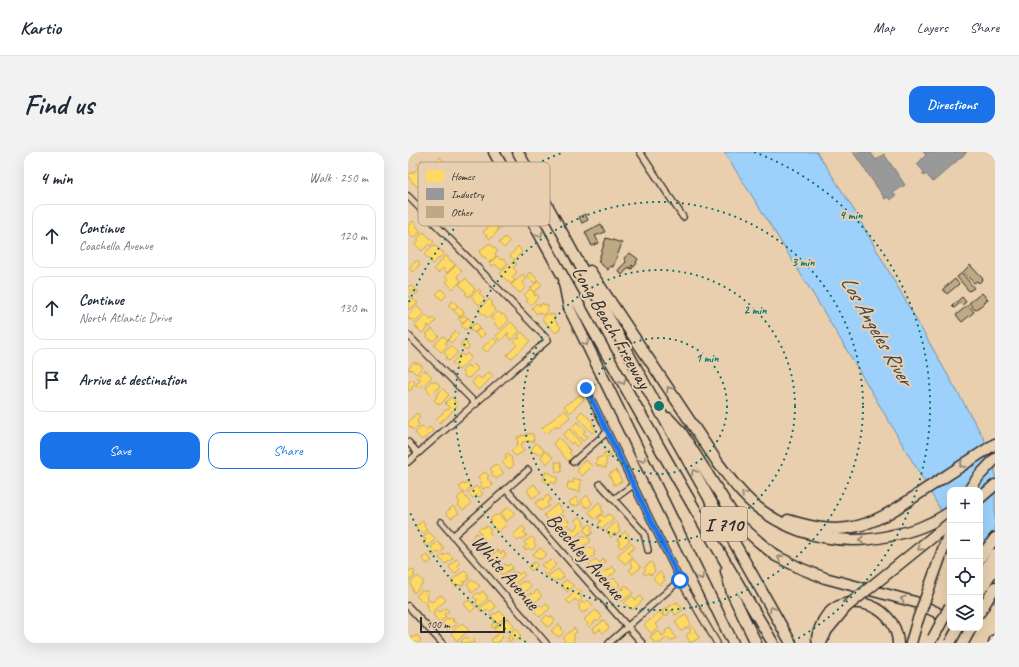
<!DOCTYPE html>
<html lang="en">
<head>
<meta charset="utf-8">
<style>
  :root { --surface:#fff; --page:#f2f2f3; --text:#1f2937; --muted:#747a83; --line:#e0e1e3; --accent:#1a73e8 }
  body { margin:0; font-family:Caveat,sans-serif; background:var(--page); color:var(--text) }
  .controls { position:absolute; right:12px; bottom:12px; display:grid; overflow:hidden; border-radius:8px; box-shadow:0 4px 16px #0002 }
  .controls button { width:36px; height:36px; display:grid; place-items:center; padding:0; border:0; border-bottom:1px solid var(--line); background:var(--surface); color:var(--text); font:20px sans-serif }
  .scale { position:absolute; left:12px; bottom:10px; width:85px; box-sizing:border-box; padding-left:4px; border:2px solid #2b2b2b; border-top:0; font-size:11px; line-height:14px; white-space:nowrap; color:#2b2b2b; -webkit-text-stroke:3px #e8cfb0; paint-order:stroke }
  .stop { position:absolute; width:12px; height:12px; margin:-9px; border:3px solid #1a73e8; border-radius:50%; background:#fff }
  .stop.end { background:#1a73e8; border-color:#fff; box-shadow:0 1px 4px #0008 }
  .list { margin:0; padding:0; list-style:none }
  h2 { display:flex; justify-content:space-between; align-items:center; height:52px; margin:0; padding:0 16px; font-size:17px }
  h2 small { font-size:13px; font-weight:400; color:var(--muted) }
  .list li { display:grid; grid-template-columns:26px 1fr auto; gap:12px; align-items:center; box-sizing:border-box; height:64px; margin:0 8px 8px; padding:0 8px; border:1px solid var(--line); border-radius:12px }
  .list b { display:block; font-size:15px; white-space:nowrap }
  .list p { margin:0; font-size:13px; white-space:nowrap; color:var(--muted) }
  .list em { font-size:13px; font-style:normal; color:var(--muted) }
  .actions { display:flex; gap:8px; padding:12px 16px }
  .actions a { flex:1; padding:9px 0; border:1px solid var(--accent); border-radius:12px; text-align:center; font-size:14px; color:var(--accent) }
  .actions .main { background:var(--accent); color:#fff }
  .icon { flex:none; width:22px; height:22px; fill:none; stroke:currentColor; stroke-width:2; stroke-linecap:round; stroke-linejoin:round }
  .map { position:relative; flex:none; width:587px; height:491px; overflow:hidden; border-radius:12px }
  header { display:flex; align-items:center; gap:24px; box-sizing:border-box; height:56px; padding:0 20px; background:var(--surface); border-bottom:1px solid var(--line) }
  header strong { font-size:19px }
  nav { display:flex; gap:22px; margin-inline-start:auto; font-size:14px }
  .intro { display:flex; align-items:center; justify-content:space-between; box-sizing:border-box; height:96px; padding:0 24px }
  h1 { margin:0; font-size:28px }
  .button { padding:10px 18px; border-radius:12px; background:var(--accent); color:#fff; font-size:14px; font-weight:700 }
  main { display:flex; gap:24px; padding:0 24px }
  aside { flex:1; background:var(--surface); border-radius:12px; box-shadow:0 4px 16px #0002 }
  .map>svg:first-child { display:block }
</style>
</head>
<body>
<header>
<strong>Kartio</strong>
<nav><a>Map</a><a>Layers</a><a>Share</a></nav>
</header>
<div class="intro"><h1>Find us</h1><a class="button">Directions</a></div>
<main>
<aside>
<h2>4 min<small>Walk · 250 m</small></h2>
<ul class="list">
<li><svg class="icon" aria-label="ahead" viewBox="0 0 24 24"><path d="M12 20V5M6 11l6-6 6 6"/></svg><div><b>Continue</b><p>Coachella Avenue</p></div><em>120 m</em></li>
<li><svg class="icon" aria-label="ahead" viewBox="0 0 24 24"><path d="M12 20V5M6 11l6-6 6 6"/></svg><div><b>Continue</b><p>North Atlantic Drive</p></div><em>130 m</em></li>
<li><svg class="icon" aria-label="arrive" viewBox="0 0 24 24"><path d="M6 21V4h12l-3 4 3 4H6"/></svg><div><b>Arrive at destination</b></div></li>
</ul>
<div class="actions"><a class="main">Save</a><a>Share</a></div>
</aside>
<div class="map">
<svg width="587" height="491" viewBox="0 0 587 491">
  <rect width="100%" height="100%" fill="#e9cfad"/>
  <filter id="ink" filterUnits="userSpaceOnUse"><feTurbulence type="fractalNoise" baseFrequency=".025" numOctaves="2"/><feDisplacementMap in="SourceGraphic" scale="8" xChannelSelector="R" yChannelSelector="G"/><feConvolveMatrix kernelMatrix="1 2 1 2 8 2 1 2 1" color-interpolation-filters="sRGB"/></filter>
  <g filter="url(#ink)">
    <path fill="#9dd1fb" stroke="#6f8fa8" d="M316,0H409L443,53L587,306V452L572,426V338H542V374C469,248 395,122 316,0Z"/>
    <g fill="#ffd966" stroke="#bfa554">
      <path d="M32,5L36,10L31,15L27,10Z"/>
      <path d="M14,7L18,11L21,8L23,10L19,14L15,20L19,25L9,35L0,25V23L4,20L5,21L11,15H13L9,12Z"/>
      <path d="M92,66L97,73L92,77L87,70Z"/>
      <path d="M5,69L13,80L5,86L0,79V74Z"/>
      <path d="M84,72L85,73L87,72L90,76L89,77L90,79L82,87L75,80Z"/>
      <path d="M16,80L26,90L22,94L21,92L14,99L7,92L11,88L9,87Z"/>
      <path d="M97,85L102,90L96,96L91,91Z"/>
      <path d="M81,91L90,99L87,102L88,104L82,110L77,105H75L71,100Z"/>
      <path d="M26,93L36,101L25,112L16,102Z"/>
      <path d="M110,94L114,100L106,108L102,104Z"/>
      <path d="M38,103L42,109L43,108L47,113L39,121L35,116L30,121L26,117Z"/>
      <path d="M89,104L93,108L96,107L100,111L93,118L87,112L84,114L81,111Z"/>
      <path d="M8,109H10L12,112L5,120L1,116Z"/>
      <path d="M106,109L109,112L105,116L109,120L104,125L107,128L103,132L92,122Z"/>
      <path d="M48,113L54,119L49,124L53,129L45,137L38,130L41,127L37,124Z"/>
      <path d="M122,120L130,128L126,131L119,123Z"/>
      <path d="M115,122L118,126L114,130L118,135L112,141L103,133Z"/>
      <path d="M58,126L67,137L60,145L57,142L59,141L51,132Z"/>
      <path d="M130,129L134,133L126,140L122,137Z"/>
      <path d="M2,133L11,140L8,143L5,138L2,141L0,139V135Z"/>
      <path d="M33,137L39,143L34,148L28,142Z"/>
      <path d="M71,137L73,139L71,141L77,147L71,153L63,144Z"/>
      <path d="M122,137L127,142L126,143L127,144L129,142L131,145L122,153L118,149L120,147L116,143Z"/>
      <path d="M1,144L10,151L0,158V145Z"/>
      <path d="M81,147L85,151L83,153L88,158L80,166L70,158Z"/>
      <path d="M45,149L50,154L45,158L40,153Z"/>
      <path d="M129,151L132,154L134,151L136,153L137,152L141,155L139,157L140,158L135,163L131,160L129,162L124,156Z"/>
      <path d="M9,154L16,162L7,170L3,167L1,168L0,164Z"/>
      <path d="M50,154L56,160L52,165L53,166L56,163L60,166L54,171L50,166L52,165L46,159Z"/>
      <path d="M90,160L94,163L95,162L101,168L92,177L85,170L86,169L83,166Z"/>
      <path d="M140,161L142,163L145,162L147,163L145,166L153,176L148,181L134,167Z"/>
      <path d="M18,163L23,168L25,166L28,169L22,175L20,173L19,174L20,176L14,181L7,174Z"/>
      <path d="M60,166L65,171L57,178L53,173Z"/>
      <path d="M103,170L112,179L103,188L99,183L101,180L92,189L88,184Z"/>
      <path d="M68,171L72,175L66,181L62,177Z"/>
      <path d="M24,177L31,184L25,189L24,188H22L19,185L20,184L18,182Z"/>
      <path d="M72,177L77,182L72,186L67,181Z"/>
      <path d="M47,179L51,183L43,191L40,188Z"/>
      <path d="M114,180L122,189L103,207L99,203L109,193L106,189L109,186L111,187L112,186L110,184Z"/>
      <path d="M35,184L40,188L37,191L40,193L33,200L26,193Z"/>
      <path d="M85,186L89,190L79,200L74,196Z"/>
      <path d="M56,188L61,195L59,198L52,193Z"/>
      <path d="M43,194L50,201L41,209L38,206L40,205L36,201Z"/>
      <path d="M59,201L63,206L51,218L44,211L53,202L56,204Z"/>
      <path d="M6,210L8,212L10,211L15,215L8,222L3,217L2,218L0,217Z"/>
      <path d="M66,212L70,217L61,226L57,225L54,219L60,213L62,216Z"/>
      <path d="M15,219H18L24,225L12,236L8,233L13,227H12L9,225Z"/>
      <path d="M81,220L85,224L71,238L68,236L64,230L70,224L73,227Z"/>
      <path d="M4,227L7,231L2,239L0,238V231Z"/>
      <path d="M23,229L27,230L28,229L32,234L23,243L18,235Z"/>
      <path d="M35,237L41,243L32,253L26,248L29,245L28,243Z"/>
      <path d="M173,242L176,247L162,261L156,254Z"/>
      <path d="M43,245L50,253L36,268L35,267L32,271L28,267L39,257L40,258L42,256L37,251Z"/>
      <path d="M156,258L162,265L150,275L148,273L138,282L133,277Z"/>
      <path d="M174,259L186,272L184,273L188,278L184,281L169,264Z"/>
      <path d="M9,261L12,265L9,269L11,273L5,278L0,273V270Z"/>
      <path d="M169,270L177,279L175,281L179,285L175,289L163,276Z"/>
      <path d="M14,274L18,278L22,275L25,279L14,288L7,281Z"/>
      <path d="M161,277L173,291L169,295L165,290L163,292L155,283Z"/>
      <path d="M118,282H125L126,289L114,290V293H112V294L116,299L108,304L103,299L109,294L108,293L110,292L109,285H113V283L118,284Z"/>
      <path d="M151,286L163,299L161,301L165,305L160,309L145,291Z"/>
      <path d="M128,291L136,298L131,303L123,298Z"/>
      <path d="M137,299L145,305L139,312L133,305Z"/>
      <path d="M201,299L203,304L198,306V316L188,313L189,306L197,304L196,301Z"/>
      <path d="M99,301L104,307L103,308L106,313L101,317L94,310L99,306L97,303Z"/>
      <path d="M177,308L184,314L174,324L169,319L171,317L170,316Z"/>
      <path d="M147,310H153L154,320H148Z"/>
      <path d="M88,312L96,321L88,327L83,321L85,320L82,317Z"/>
      <path d="M208,318L214,329L206,333L201,322Z"/>
      <path d="M138,319L150,326L147,332L143,329L141,332L135,328Z"/>
      <path d="M77,320L81,324L79,326L85,333L81,336L79,335L75,337L72,333L74,331L70,325Z"/>
      <path d="M166,327L173,328L172,340L159,337L160,330L165,331Z"/>
      <path d="M55,331L56,333L59,331L63,335L56,341L51,335Z"/>
      <path d="M126,332L133,341L124,346L119,338Z"/>
      <path d="M68,334L75,342L71,345L69,343L65,346L60,341Z"/>
      <path d="M55,341L63,352L55,358L50,353L52,351L49,346Z"/>
      <path d="M140,343L143,347L139,351L141,354L133,359L127,351L133,347L134,349L136,348L135,347Z"/>
      <path d="M179,343L184,351L180,356L177,354V355L173,349Z"/>
      <path d="M168,345L172,352L167,354L166,353L163,354L161,350Z"/>
      <path d="M191,350L194,354L193,356L195,360L187,367L181,360Z"/>
      <path d="M149,352L155,360L147,366L145,365L141,368L136,363Z"/>
      <path d="M45,354L51,361L43,366L38,361Z"/>
      <path d="M101,355L107,362L99,369L92,361Z"/>
      <path d="M91,362L99,372L90,380L82,371L84,369L82,367L87,363L89,364Z"/>
      <path d="M201,362L206,367L194,377L190,372L193,369L190,366L193,363L197,365Z"/>
      <path d="M155,363L162,371L151,379L145,371Z"/>
      <path d="M171,364L176,370L175,371L178,375L162,389L154,383L161,376L164,375L166,378L171,373L167,368Z"/>
      <path d="M15,369L17,372L16,374L19,378L15,382L7,375Z"/>
      <path d="M208,370L211,373L210,375L212,379L208,383L206,381L203,385L198,379Z"/>
      <path d="M182,372L185,375L182,377L185,380L181,384L176,378Z"/>
      <path d="M79,374L83,378L81,380L84,383L78,389L72,382L73,381L70,378L73,375L75,376Z"/>
      <path d="M115,374L118,378L115,380L119,383L113,388L112,387L110,389L105,383Z"/>
      <path d="M217,379L221,383L218,385L222,388L213,396L210,393L212,390L209,388Z"/>
      <path d="M21,380L28,387L18,395L15,391L18,388L15,385Z"/>
      <path d="M68,381L77,391L74,395L70,391L67,394L62,389Z"/>
      <path d="M175,383L177,385L179,384L183,389L178,393L177,392L171,399L167,395L169,393L166,390Z"/>
      <path d="M124,385L127,388L126,390L128,394L124,398L121,396L118,398L115,396L119,393L116,390Z"/>
      <path d="M30,390L36,397L31,401L29,400L25,404L22,400L25,398L23,395Z"/>
      <path d="M223,391L227,395L220,401L224,405L217,412L209,404Z"/>
      <path d="M75,395L80,401L76,404L71,398Z"/>
      <path d="M178,395L180,397L183,395L187,400L185,402L187,403L181,408L180,407L178,408L176,405V401L174,399Z"/>
      <path d="M132,396L139,402L132,408L131,406L129,407L125,402Z"/>
      <path d="M90,398L93,402L95,399L98,403L89,411L88,409L85,413L79,405L84,400L86,402Z"/>
      <path d="M40,401L45,406L38,412L31,406L35,402L36,404Z"/>
      <path d="M19,403L24,409L19,412L14,406Z"/>
      <path d="M48,407L51,409L52,411L49,413L52,417L47,422L41,415Z"/>
      <path d="M188,407L192,411L196,407L198,410L191,417L189,415L185,418L181,413Z"/>
      <path d="M225,407L233,415L225,422L221,418L225,415L222,411Z"/>
      <path d="M143,408L148,413L137,423L135,420L138,417L133,413L137,410L139,411Z"/>
      <path d="M127,410L130,413L123,419L120,415Z"/>
      <path d="M243,410L246,414L245,415L247,419L243,423L240,421L237,423L235,420L238,418L236,416Z"/>
      <path d="M97,412L99,414L102,412L105,416L94,423L91,420L92,418L91,417Z"/>
      <path d="M204,414L208,419L196,430L190,422L195,418L196,419H199Z"/>
      <path d="M4,417L7,420L5,422L7,424L0,429V420Z"/>
      <path d="M150,417L156,425L151,429L149,427L146,430L140,424Z"/>
      <path d="M57,418L60,421V425L61,427L57,430L55,429L57,431L53,434L51,432L48,435L43,429Z"/>
      <path d="M105,419L107,421L109,420L111,423L114,420L117,423L105,433L97,427Z"/>
      <path d="M252,420L257,428L252,433L245,426Z"/>
      <path d="M10,424L16,430L6,441L4,437V435L2,431Z"/>
      <path d="M206,426L212,433L205,440L201,436L204,434L200,431Z"/>
      <path d="M64,428L72,434L64,441L62,438L63,437L59,432Z"/>
      <path d="M158,428L166,434L159,440L153,432Z"/>
      <path d="M115,429L116,431L118,429L123,434L114,444L111,442L110,440L112,438L109,434Z"/>
      <path d="M218,433L225,441L214,449L211,446L212,444L210,439L214,436L216,438L215,436Z"/>
      <path d="M170,437L173,440L172,442L174,446L170,450L167,447L162,452L158,448Z"/>
      <path d="M14,438L17,440L19,438L21,440L18,443L20,446L15,450L8,444Z"/>
      <path d="M129,438L134,444L123,454L120,451V447L118,445L123,441L124,443Z"/>
      <path d="M75,439L80,446L71,454L67,450L70,448L65,445L69,441L71,442Z"/>
      <path d="M34,443L38,448L23,461L20,458V454L18,452L22,448L24,450L31,444Z"/>
      <path d="M224,444L228,448L232,444L235,448L224,458L216,451Z"/>
      <path d="M60,448L68,455L63,460L56,452Z"/>
      <path d="M82,448L88,455L82,460L81,458H79L74,461L71,457Z"/>
      <path d="M180,448L185,454L177,460L176,459L174,461L171,457L172,456L170,453L174,450L176,451Z"/>
      <path d="M269,450L275,458L267,463L264,458L260,460L261,462L257,465L254,459Z"/>
      <path d="M138,451L142,456L132,465L125,458L131,452L134,455Z"/>
      <path d="M38,456L41,459L36,462L38,465L31,470L25,463L30,458L32,460Z"/>
      <path d="M188,458L194,465L189,470L187,468V470L181,475L179,473L180,472L176,467Z"/>
      <path d="M92,459L97,464L90,471L87,470L90,473L85,476L83,474L87,470L86,468H87L82,464L87,461L88,462Z"/>
      <path d="M251,460L256,464L247,472L250,476L243,481L236,473Z"/>
      <path d="M139,463L141,465L143,464L147,469L140,475L134,468Z"/>
      <path d="M278,463L283,473L273,479L267,469Z"/>
      <path d="M39,466L42,467L44,466L46,468L44,469L49,472L44,476L43,474L39,478L34,472Z"/>
      <path d="M100,466L106,473L99,480L96,478L93,480L92,479L90,481L86,477Z"/>
      <path d="M196,468L201,476L195,481L192,477L187,481L185,477Z"/>
      <path d="M54,471L61,478L49,489L43,481Z"/>
      <path d="M150,473H152L154,476L153,477L156,480L151,485L143,479Z"/>
      <path d="M285,475L291,486L282,491L278,483L283,480L281,477Z"/>
      <path d="M108,476L111,479V481L113,485L109,489L104,485L103,489H100L101,483L103,484L101,482Z"/>
      <path d="M166,476L169,480L165,483L167,485L165,487L166,490L156,491L157,488L155,486Z"/>
      <path d="M262,476L268,486L262,489L260,485L252,491H246L242,484L251,479L254,484L258,481L257,479Z"/>
      <path d="M91,481L95,485L89,491H86L83,488Z"/>
      <path d="M9,483L13,488L10,491H0V487L3,485L4,486Z"/>
      <path d="M58,485L61,488L64,485L67,489L65,491H54L53,489Z"/>
    </g>
    <g fill="#999" stroke="#787878">
      <path d="M445,0H465L463,1L468,8L476,2L497,33L485,41L488,44L482,48L480,45L477,47Z"/>
      <path d="M515,0H559L525,30L518,22L516,24L514,22L516,20L509,12L518,3Z"/>
    </g>
    <g fill="#bea985" stroke="#2b2b2b">
      <path d="M177,62L180,68L174,71L171,65Z"/>
      <path d="M193,72L197,80L187,84L191,91L184,94L177,80Z"/>
      <path d="M198,86L214,91L205,115L202,114L200,118L193,112V111L190,110Z"/>
      <path d="M222,101L230,107L228,110L229,111L226,115L224,113L223,114L225,116L223,117L221,115L214,123L210,119L211,117L218,110L216,106Z"/>
      <path d="M562,113L575,127L571,131L569,129L566,131L555,120Z"/>
      <path d="M554,121L566,136L561,139L549,125Z"/>
      <path d="M547,127L551,132L539,142L535,137Z"/>
      <path d="M574,141L580,148L567,158L561,151Z"/>
      <path d="M554,145L558,150L554,153L552,151L546,156L544,154Z"/>
      <path d="M560,153L566,160L554,170L548,163Z"/>
    </g>
    <g fill="none" stroke-linecap="round" stroke-linejoin="round">
      <defs>
        <g id="street">
          <path d="M232,0L275,65"/>
          <path d="M0,44L140,188L0,310"/>
          <path d="M0,183L68,252"/>
          <path d="M178,236L272,428L309,491"/>
          <path d="M0,290L10,301"/>
          <path d="M165,310L199,280"/>
          <path d="M192,332L236,381L240,398"/>
          <path d="M99,338L234,491"/>
          <path d="M206,347L225,333"/>
          <path d="M33,370L138,491"/>
          <path d="M45,384L120,318"/>
          <path d="M0,454L34,491"/>
          <path d="M201,491L272,428"/>
        </g>
        <g id="highway">
          <path d="M86,0C177,165 269,329 365,491"/>
          <path d="M110,0L249,254L383,491"/>
          <path d="M182,119L310,311C323,328 336,346 353,358C390,385 436,394 481,384C503,380 523,373 542,360"/>
          <path d="M156,131L161,156L325,491"/>
          <path d="M260,266L273,280L331,372L351,390L368,404L394,417L417,426L507,450L528,460L542,470"/>
          <path d="M561,338L571,324L587,307"/>
          <path d="M572,346L587,333"/>
          <path d="M380,368C400,374 419,379 440,376C469,372 494,353 518,337C541,322 564,307 587,292"/>
          <path d="M572,406L587,386"/>
          <path d="M318,419L324,441L348,491"/>
          <path d="M572,425L587,402"/>
          <path d="M572,439L587,415"/>
          <path d="M572,460L587,435"/>
          <path d="M410,491C408,485 410,482 412,476C426,434 488,448 490,491"/>
          <path d="M413,491L419,478L438,455"/>
          <path d="M503,491L509,470"/>
          <path d="M534,491L542,475"/>
          <path d="M586,491L587,488"/>
        </g>
      </defs>
      <use href="#street" stroke="#2b2b2b" stroke-width="8"/>
      <use href="#highway" stroke="#2b2b2b" stroke-width="13"/>
      <use href="#street" stroke="#e8cfb0" stroke-width="5.5"/>
      <use href="#highway" stroke="#e8cfb0" stroke-width="10"/>
      <defs>
        <g id="highway-bridge">
          <path d="M438,455L542,371"/>
          <path d="M509,470L542,378"/>
          <path d="M525,486L542,454"/>
          <path d="M542,491L550,476"/>
          <path d="M555,491L563,476"/>
        </g>
      </defs>
      <use href="#highway-bridge" stroke="#2b2b2b" stroke-width="13" stroke-linecap="butt"/>
      <use href="#highway-bridge" stroke="#e8cfb0" stroke-width="10"/>
    </g>
    <defs><path id="oneway-chevron" d="M-2-3.5L2.5 0L-2 3.5" fill="none" stroke-width="1.6" stroke-linecap="round" stroke-linejoin="round"/></defs>
    <g stroke="#8a7d6e">
      <use href="#oneway-chevron" transform="translate(132 83) rotate(61)"/>
      <use href="#oneway-chevron" transform="translate(178 191) rotate(64)"/>
      <use href="#oneway-chevron" transform="translate(215 230) rotate(61)"/>
      <use href="#oneway-chevron" transform="translate(261 237) rotate(-124)"/>
      <use href="#oneway-chevron" transform="translate(235 308) rotate(64)"/>
      <use href="#oneway-chevron" transform="translate(554 313) rotate(147)"/>
      <use href="#oneway-chevron" transform="translate(286 320) rotate(-120)"/>
      <use href="#oneway-chevron" transform="translate(336 342) rotate(-135)"/>
      <use href="#oneway-chevron" transform="translate(453 388) rotate(177)"/>
      <use href="#oneway-chevron" transform="translate(512 396) rotate(140)"/>
      <use href="#oneway-chevron" transform="translate(372 406) rotate(-150)"/>
      <use href="#oneway-chevron" transform="translate(293 425) rotate(64)"/>
      <use href="#oneway-chevron" transform="translate(495 447) rotate(-164)"/>
      <use href="#oneway-chevron" transform="translate(364 457) rotate(-119)"/>
    </g>
  </g>
  <g fill="none" stroke-linecap="round" stroke-linejoin="round" filter="url(#ink)">
    <path stroke="#1a73e8" stroke-width="5" d="M178,236L272,428"/>
  </g>
  <g fill="none" stroke="#0f766e" stroke-width="2" stroke-dasharray="2 4">
    <circle cx="251" cy="254" r="68"/>
    <circle cx="251" cy="254" r="136"/>
    <circle cx="251" cy="254" r="204"/>
    <path d="M118 490A271 271 0 0 1 1 358M1 150A271 271 0 0 1 156 0M346 0A271 271 0 0 1 384 490"/>
  </g>
  <g text-anchor="middle" stroke-width="4" stroke-linejoin="round" paint-order="stroke">
    <rect fill="#e8cfb0" stroke="#645c53" stroke-width="1" x="293" y="355" width="46" height="34" rx="3"/>
    <g font-size="19" font-weight="bold" fill="#2b2b2b">
      <text x="316" y="379">I 710</text>
    </g>
    <g font-size="20" fill="#2b2b2b" stroke="#e8cfb0">
      <text transform="translate(204 175) rotate(60)" y="7">Long Beach Freeway</text>
      <text transform="translate(178 404) rotate(49)" y="7">Beechley Avenue</text>
      <text transform="translate(98 420) rotate(49)" y="7">White Avenue</text>
    </g>
    <g font-size="21" font-style="italic" fill="#3c444a" stroke="#e8cfb0">
      <text transform="translate(469 178) rotate(60)" y="7">Los Angeles River</text>
    </g>
  </g>
  <rect x="10" y="10" width="132" height="64" rx="6" fill="#e8cfb0" stroke="#af9e88" stroke-width="1"/>
  <rect x="18" y="18" width="18" height="12" fill="#ffd966"/>
  <rect x="18" y="36" width="18" height="12" fill="#999"/>
  <rect x="18" y="54" width="18" height="12" fill="#bea985"/>
  <g font-size="11" fill="#2b2b2b">
    <text x="43" y="28">Homes</text>
    <text x="43" y="46">Industry</text>
    <text x="43" y="64">Other</text>
  </g>
  <circle cx="251" cy="254" r="6" fill="#0f766e" stroke="#e8cfb0" stroke-width="2"/>
  <g font-size="12" text-anchor="middle" font-weight="bold" fill="#0f766e" stroke="#e8cfb0" stroke-width="4" stroke-linejoin="round" paint-order="stroke">
    <text x="443" y="67">4 min</text>
    <text x="395" y="114">3 min</text>
    <text x="347" y="162">2 min</text>
    <text x="299" y="210">1 min</text>
  </g>
</svg>
<div class="controls">
<button>+</button>
<button>−</button>
<button><svg class="icon" aria-label="locate" viewBox="0 0 24 24"><circle cx="12" cy="12" r="6"/><path d="M12 2v4M12 18v4M2 12h4M18 12h4"/></svg></button>
<button><svg class="icon" aria-label="layers" viewBox="0 0 24 24"><path d="M12 4l9 5-9 5-9-5zM3 14l9 5 9-5"/></svg></button>
</div>
<div class="scale">100 m</div>
<div class="stop" style="left:272px;top:428px"></div>
<div class="stop end" style="left:178px;top:236px"></div>
</div>
</main>
</body>
</html>
